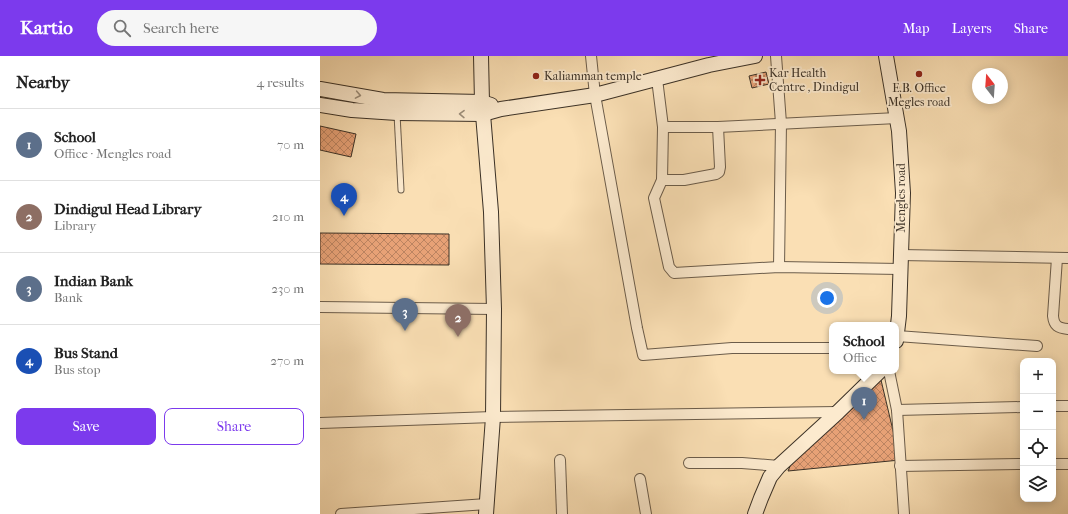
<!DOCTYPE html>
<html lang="en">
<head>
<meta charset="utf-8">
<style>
  :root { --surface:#fff; --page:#f6f6f6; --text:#222; --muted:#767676; --line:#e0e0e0; --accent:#7c3aed }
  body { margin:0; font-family:"IM FELL French Canon",serif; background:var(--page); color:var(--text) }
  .controls { position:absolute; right:12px; bottom:12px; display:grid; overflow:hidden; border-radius:8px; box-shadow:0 2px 10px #0003 }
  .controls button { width:36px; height:36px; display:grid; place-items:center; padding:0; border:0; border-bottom:1px solid var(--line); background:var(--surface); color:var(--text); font:20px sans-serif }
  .compass { position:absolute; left:652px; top:12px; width:36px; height:36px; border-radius:50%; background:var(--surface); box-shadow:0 2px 10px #0003; rotate:343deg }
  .you { position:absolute; left:507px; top:242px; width:14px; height:14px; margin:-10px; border:3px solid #fff; border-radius:50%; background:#1a73e8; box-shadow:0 0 0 6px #1a73e833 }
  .badge { display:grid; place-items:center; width:26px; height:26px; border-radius:50%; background:var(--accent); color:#fff; font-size:13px; font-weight:700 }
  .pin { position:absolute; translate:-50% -33px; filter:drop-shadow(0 1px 2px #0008) }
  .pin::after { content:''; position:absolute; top:21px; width:14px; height:12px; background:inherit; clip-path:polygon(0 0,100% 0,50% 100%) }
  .popup { position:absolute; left:509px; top:266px; width:70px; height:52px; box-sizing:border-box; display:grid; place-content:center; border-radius:8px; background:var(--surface); filter:drop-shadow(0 1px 3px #0005); font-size:13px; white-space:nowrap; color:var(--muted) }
  .popup b { font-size:15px; color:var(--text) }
  .popup::after { content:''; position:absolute; left:50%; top:100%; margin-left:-8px; border:8px solid transparent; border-top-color:var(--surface) }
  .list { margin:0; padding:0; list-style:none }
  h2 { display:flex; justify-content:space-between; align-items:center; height:52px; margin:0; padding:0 16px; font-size:17px }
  h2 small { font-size:13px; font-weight:400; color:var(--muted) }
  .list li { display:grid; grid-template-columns:26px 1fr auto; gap:12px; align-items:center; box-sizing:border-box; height:72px; padding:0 16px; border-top:1px solid var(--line) }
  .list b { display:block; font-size:15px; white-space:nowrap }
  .list p { margin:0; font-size:13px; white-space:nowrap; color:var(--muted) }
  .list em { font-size:13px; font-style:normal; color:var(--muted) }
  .actions { display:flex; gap:8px; padding:12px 16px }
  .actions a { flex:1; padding:9px 0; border:1px solid var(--accent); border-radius:8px; text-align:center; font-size:14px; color:var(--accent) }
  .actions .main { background:var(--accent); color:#fff }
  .icon { flex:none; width:22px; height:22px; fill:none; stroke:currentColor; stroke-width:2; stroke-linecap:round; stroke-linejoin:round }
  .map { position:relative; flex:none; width:748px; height:458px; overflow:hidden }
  header { display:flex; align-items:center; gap:24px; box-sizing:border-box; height:56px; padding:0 20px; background:var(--accent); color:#fff }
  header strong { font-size:19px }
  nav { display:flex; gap:22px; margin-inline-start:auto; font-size:14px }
  .search { width:280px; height:36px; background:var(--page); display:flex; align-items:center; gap:10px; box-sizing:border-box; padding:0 14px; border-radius:22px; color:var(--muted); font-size:15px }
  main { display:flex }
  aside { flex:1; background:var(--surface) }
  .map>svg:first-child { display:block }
</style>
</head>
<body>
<header>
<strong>Kartio</strong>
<div class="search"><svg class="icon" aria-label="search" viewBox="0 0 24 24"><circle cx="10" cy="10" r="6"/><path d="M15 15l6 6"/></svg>Search here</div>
<nav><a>Map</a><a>Layers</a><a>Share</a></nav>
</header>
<main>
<aside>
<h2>Nearby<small>4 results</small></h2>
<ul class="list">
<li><span class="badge" style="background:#5c6f8a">1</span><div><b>School</b><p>Office · Mengles road</p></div><em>70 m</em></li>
<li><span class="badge" style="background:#8d6e63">2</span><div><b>Dindigul Head Library</b><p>Library</p></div><em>210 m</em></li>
<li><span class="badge" style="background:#5c6f8a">3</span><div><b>Indian Bank</b><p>Bank</p></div><em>230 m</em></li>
<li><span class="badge" style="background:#1a4fb4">4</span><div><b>Bus Stand</b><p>Bus stop</p></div><em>270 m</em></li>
</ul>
<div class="actions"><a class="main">Save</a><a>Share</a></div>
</aside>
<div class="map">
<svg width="748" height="458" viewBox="0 0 748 458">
  <defs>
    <pattern id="building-cross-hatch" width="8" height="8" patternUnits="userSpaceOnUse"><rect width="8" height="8" fill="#e7a176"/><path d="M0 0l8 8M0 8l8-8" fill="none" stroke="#bc8461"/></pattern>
  </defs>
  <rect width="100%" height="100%" fill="#fadfb4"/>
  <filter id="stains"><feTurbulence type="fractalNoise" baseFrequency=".005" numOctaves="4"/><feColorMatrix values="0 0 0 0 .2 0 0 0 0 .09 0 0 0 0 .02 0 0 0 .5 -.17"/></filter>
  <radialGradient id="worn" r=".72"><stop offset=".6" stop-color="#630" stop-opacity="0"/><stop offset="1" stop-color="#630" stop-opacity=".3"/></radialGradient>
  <g fill="url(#building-cross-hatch)" stroke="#3b3126">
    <path d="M446,16L449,28L432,32L429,20Z"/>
    <path d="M0,70L36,78L31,101L0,94Z"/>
    <path d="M0,177L129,178V209L0,208Z"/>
    <path d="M561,324L580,404L468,415L471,408Z"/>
  </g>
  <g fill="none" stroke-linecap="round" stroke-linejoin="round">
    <defs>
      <path id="lane" d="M77,58L81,134"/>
      <g id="street">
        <path d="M271,0L275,39L317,272L323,299L412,292H512"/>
        <path d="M456,0L461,67L459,211"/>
        <path d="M337,23L343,71L342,124L334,142L349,211L354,217L459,211L580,213"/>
        <path d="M343,71H398L577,62"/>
        <path d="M342,124H364L396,118L399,116L400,111L398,71"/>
        <path d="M580,199L748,202"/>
        <path d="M737,202L733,260C734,270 738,272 748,273"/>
        <path d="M0,251L174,253"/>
        <path d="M577,280L717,290"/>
        <path d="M569,315L577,354L584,458"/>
        <path d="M733,350H748"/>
        <path d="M577,354L703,351"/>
        <path d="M0,367L173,361L518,356"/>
        <path d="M240,404L242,458"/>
        <path d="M369,407H422L459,410"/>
        <path d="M733,408H748"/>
        <path d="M580,410L703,408"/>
        <path d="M320,423L326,458"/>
        <path d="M21,458L167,448"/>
      </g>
      <g id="secondary">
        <path d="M161,0L162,46L171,156L174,253L173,361L166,458"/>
        <path d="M566,0L579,75L583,137L579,260L576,285"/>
        <path d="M0,33L63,44L162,46L171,49"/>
        <path d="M0,49L32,54L77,57L163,58L181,53L275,39L389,9L435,0"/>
        <path d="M435,458L441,442L450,421L459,410L518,356L560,315"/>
      </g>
    </defs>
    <use href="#lane" stroke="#6b5c4a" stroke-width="7"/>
    <use href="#street" stroke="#6b5c4a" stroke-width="12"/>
    <use href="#secondary" stroke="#3b3126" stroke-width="16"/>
    <use href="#lane" stroke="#fceace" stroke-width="5"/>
    <use href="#street" stroke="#fceace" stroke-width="10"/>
    <use href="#secondary" stroke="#fceace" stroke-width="14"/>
  </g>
  <defs><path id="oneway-chevron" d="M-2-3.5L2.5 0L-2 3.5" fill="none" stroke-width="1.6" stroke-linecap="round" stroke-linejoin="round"/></defs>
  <g stroke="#9c8e7a">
    <use href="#oneway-chevron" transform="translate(38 39) rotate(10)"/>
    <use href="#oneway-chevron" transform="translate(142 58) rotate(-179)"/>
  </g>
  <g fill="#8f2418" stroke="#fceace" stroke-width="1.5">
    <circle cx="599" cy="18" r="4"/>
    <circle cx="216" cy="20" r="4"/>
    <path d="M438 18h4v4h4v4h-4v4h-4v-4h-4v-4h4z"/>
  </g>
  <g text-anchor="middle" stroke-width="3.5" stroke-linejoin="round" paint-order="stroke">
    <g font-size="12" fill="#3b3126" stroke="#fceace" text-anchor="start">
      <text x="449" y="21">Kar Health<tspan x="449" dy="14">Centre , Dindigul</tspan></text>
      <text x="224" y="24">Kaliamman temple</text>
      <text x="599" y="36" text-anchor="middle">E.B. Office<tspan x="599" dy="14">Megles road</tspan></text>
    </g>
    <g font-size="12" fill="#3b3126" stroke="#fceace">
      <text transform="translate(581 142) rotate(-90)" y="4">Mengles road</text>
    </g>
  </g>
  <rect width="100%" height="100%" filter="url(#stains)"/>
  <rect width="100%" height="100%" fill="url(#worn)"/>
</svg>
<div class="controls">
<button>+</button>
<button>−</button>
<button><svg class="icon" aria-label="locate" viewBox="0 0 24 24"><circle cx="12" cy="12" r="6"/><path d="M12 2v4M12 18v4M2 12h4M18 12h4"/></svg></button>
<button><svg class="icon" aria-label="layers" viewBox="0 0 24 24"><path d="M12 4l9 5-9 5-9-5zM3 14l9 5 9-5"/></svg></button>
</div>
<svg class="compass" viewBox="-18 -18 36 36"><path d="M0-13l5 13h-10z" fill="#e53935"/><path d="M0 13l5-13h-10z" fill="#767676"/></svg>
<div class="you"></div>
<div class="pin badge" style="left:544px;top:364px;background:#5c6f8a">1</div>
<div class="popup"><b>School</b>Office</div>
<div class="pin badge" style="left:138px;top:281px;background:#8d6e63">2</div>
<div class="pin badge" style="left:85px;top:275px;background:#5c6f8a">3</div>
<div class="pin badge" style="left:24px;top:160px;background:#1a4fb4">4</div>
</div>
</main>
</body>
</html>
